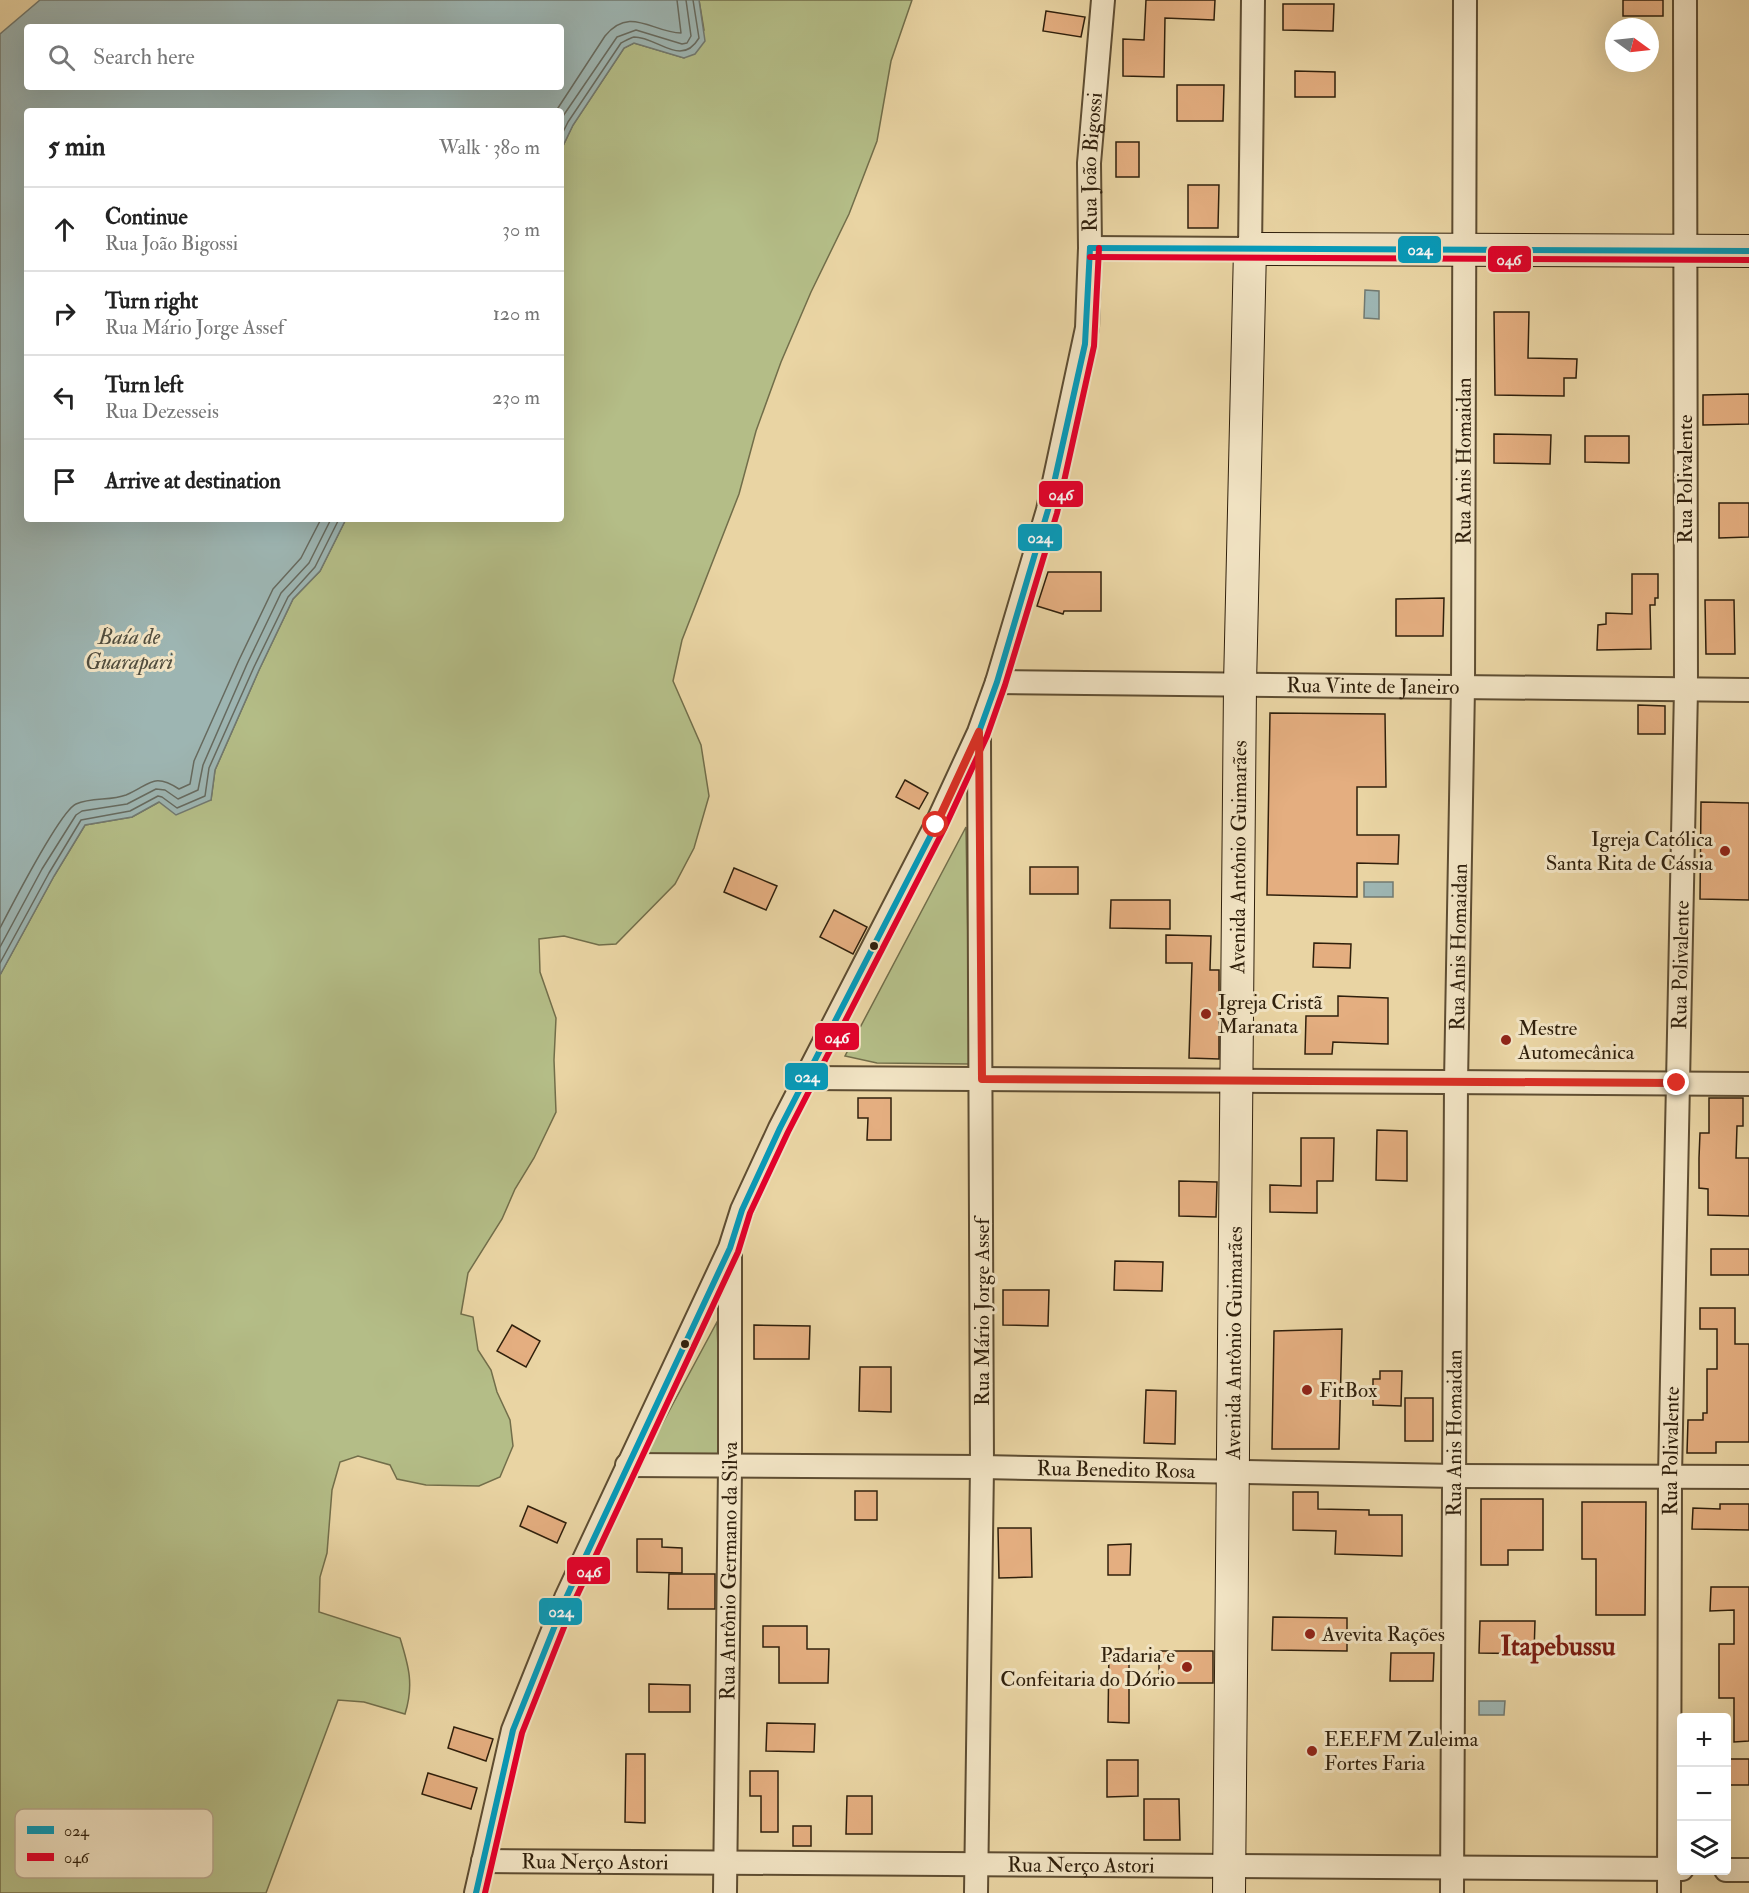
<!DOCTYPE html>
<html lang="en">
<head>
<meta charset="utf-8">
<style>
  :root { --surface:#fff; --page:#f2f2f2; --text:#222; --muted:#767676; --line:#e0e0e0 }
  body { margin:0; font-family:"IM FELL Double Pica",serif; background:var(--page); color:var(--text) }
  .controls { position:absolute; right:18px; bottom:18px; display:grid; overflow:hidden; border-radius:6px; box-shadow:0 6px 24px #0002 }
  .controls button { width:54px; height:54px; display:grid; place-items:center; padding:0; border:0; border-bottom:2px solid var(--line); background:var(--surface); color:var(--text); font:30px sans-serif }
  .compass { position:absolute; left:1605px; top:18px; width:54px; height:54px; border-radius:50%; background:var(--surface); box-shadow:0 6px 24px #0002; rotate:105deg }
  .stop { position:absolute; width:18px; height:18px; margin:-14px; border:4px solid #d93025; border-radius:50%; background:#fff }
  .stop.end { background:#d93025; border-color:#fff; box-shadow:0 2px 6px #0008 }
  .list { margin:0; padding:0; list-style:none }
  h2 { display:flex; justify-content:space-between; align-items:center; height:78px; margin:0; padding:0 24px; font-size:26px }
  h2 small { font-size:20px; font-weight:400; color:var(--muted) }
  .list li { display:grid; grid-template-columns:39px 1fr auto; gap:18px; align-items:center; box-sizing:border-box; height:84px; padding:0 24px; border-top:2px solid var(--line) }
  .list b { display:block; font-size:22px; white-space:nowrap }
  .list p { margin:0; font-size:20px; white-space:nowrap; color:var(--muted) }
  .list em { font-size:20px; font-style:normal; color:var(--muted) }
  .icon { flex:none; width:33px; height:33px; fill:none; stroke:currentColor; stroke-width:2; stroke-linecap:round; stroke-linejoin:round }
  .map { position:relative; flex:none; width:1749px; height:1893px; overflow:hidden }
  .search { position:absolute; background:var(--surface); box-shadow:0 6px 24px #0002; left:24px; top:24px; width:540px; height:66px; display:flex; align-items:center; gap:15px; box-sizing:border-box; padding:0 21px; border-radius:6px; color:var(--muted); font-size:22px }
  .panel { position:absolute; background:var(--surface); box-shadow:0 6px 24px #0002; left:24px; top:108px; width:540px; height:414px; border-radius:6px }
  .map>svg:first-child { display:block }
</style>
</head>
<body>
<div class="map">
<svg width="1749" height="1893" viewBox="0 0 1749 1893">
  <rect width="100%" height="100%" fill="#e9d4a3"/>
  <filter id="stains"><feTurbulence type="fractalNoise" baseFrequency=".00333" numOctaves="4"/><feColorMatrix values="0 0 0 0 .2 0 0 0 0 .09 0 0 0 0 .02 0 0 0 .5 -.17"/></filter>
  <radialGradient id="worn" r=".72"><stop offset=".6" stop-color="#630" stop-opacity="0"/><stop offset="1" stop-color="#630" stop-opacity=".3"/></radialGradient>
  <g fill="#b4bd87" stroke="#726e4a" stroke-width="1.5">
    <path d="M699,0H912L891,61L877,141L849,214L811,292L781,362L756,431L739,494L682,640L673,681L701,745L709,796L694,848L675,884L616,944L599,945L564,936L539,939L540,972L556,1018L554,1060L556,1112L534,1158L515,1189L502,1219L468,1273L461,1314L473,1317L478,1350L491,1370L497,1392L510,1420L513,1446L500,1477L479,1486L426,1485L397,1479L390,1465L358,1456L340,1462L332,1490L327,1553L320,1577L319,1612L400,1638C409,1667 414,1685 405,1714L364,1702L338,1700L266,1893H0V975L54,876L85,825L132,817L159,802L211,800L215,770L259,670L293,599L320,571L346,519H561V150L573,125L624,48L634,43L684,58L704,30Z"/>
    <path d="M966,827L970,1064L877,1063L845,1056Z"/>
    <path d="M717,1322L722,1458L646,1454Z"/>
  </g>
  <g fill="#9db5b2" stroke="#717970" stroke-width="1.5" fill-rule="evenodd">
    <path d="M40,0H699L705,41L695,54L684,58L634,43L624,48L573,125L561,150V111H27V519H346L320,571L293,599L259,670L215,770L211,800L176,815L159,802L132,817L85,825L54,876L0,975V34ZM27,27H561V87H27Z"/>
    <path d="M1365,290L1379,291V319L1364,318Z"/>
    <rect x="1364" y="882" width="29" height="15"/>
    <path d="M1479,1701H1505L1504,1715H1479Z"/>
  </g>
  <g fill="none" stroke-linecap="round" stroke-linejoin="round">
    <g stroke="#666a5f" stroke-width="1.5">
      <path d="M556,111L605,36C630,5 653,33 681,33L677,0"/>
      <path d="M561,119L617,37L636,30L682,44L687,43L691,36L686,0"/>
      <path d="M561,136L568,122L621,43C625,41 630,38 634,37C658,37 681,68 699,38L693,0"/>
      <path d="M0,928C11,907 60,811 76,804C92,797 110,801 126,795C150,785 153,772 179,789L190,784L194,761L239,660L273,589L301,558L321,519"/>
      <path d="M0,947L42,869L76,815L82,811L127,804L156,789L165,790L178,799L198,790L203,765L247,664L281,593L309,563L331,519"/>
      <path d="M0,963L49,873L81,820L130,811L158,796L162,797L177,808L205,796L209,768L254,667L288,597L315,567L339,519"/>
    </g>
  </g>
  <g fill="#e4ae80" stroke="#30200c" stroke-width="1.5">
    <path d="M1146,0H1215L1214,20L1165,18L1164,77L1123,76V39L1144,40Z"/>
    <rect x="1623" y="0" width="40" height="16"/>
    <path d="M1283,4H1334L1333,31L1283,30Z"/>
    <path d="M1046,11L1085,17L1081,37L1043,31Z"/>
    <path d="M1295,71L1335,72V97H1295Z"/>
    <path d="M1177,85H1224L1223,121H1177Z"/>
    <rect x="1116" y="142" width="23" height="35"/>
    <path d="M1188,185H1219L1218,228H1188Z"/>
    <path d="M1494,312H1529L1528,358L1577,359L1576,378H1564V396L1495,395Z"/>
    <path d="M1749,394V424L1703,425V395Z"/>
    <path d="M1494,434L1551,435L1550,464L1494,463Z"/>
    <path d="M1585,436H1629V463L1585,462Z"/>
    <path d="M1719,503H1749V537L1719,538Z"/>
    <path d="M1048,572H1101V611H1064L1063,614L1037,606Z"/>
    <path d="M1632,574H1658V598H1655V605H1650L1651,649L1597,650L1598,625L1606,624V613L1632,614Z"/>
    <path d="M1444,598L1443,636H1396V599Z"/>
    <path d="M1705,600H1734L1735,654H1706Z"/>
    <path d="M1638,705L1665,706V734H1638Z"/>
    <path d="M1270,713L1385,714L1386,787H1357V835H1399L1398,864L1357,863V897L1267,895Z"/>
    <path d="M905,780L928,793L919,809L896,797Z"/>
    <path d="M1701,802L1749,803V900L1700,899Z"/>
    <rect x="1030" y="867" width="48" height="27"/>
    <path d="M734,868L777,886L766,910L724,892Z"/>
    <path d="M1111,900H1170V929L1110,928Z"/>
    <path d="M834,910L867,927L853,954L820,937Z"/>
    <path d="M1166,935L1211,936L1210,970H1219V1059L1189,1058L1192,963H1166Z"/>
    <path d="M1314,943L1351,944L1350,968L1313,967Z"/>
    <path d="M1338,996L1388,998V1044L1333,1042L1332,1054H1305L1306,1016H1338Z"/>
    <path d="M858,1098H891V1140H867L868,1118H858Z"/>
    <path d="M1709,1098H1743V1126H1737L1736,1158H1749V1216L1708,1215V1189L1699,1188V1158L1700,1133H1709Z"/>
    <path d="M1377,1130L1407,1131V1181L1376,1180Z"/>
    <path d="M1301,1138H1334L1333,1181H1317V1213L1270,1212V1185L1301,1186Z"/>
    <path d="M1179,1181L1217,1182L1216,1217L1179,1216Z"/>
    <rect x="1711" y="1249" width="38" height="26"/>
    <path d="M1115,1261L1163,1262L1162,1291L1114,1290Z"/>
    <path d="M1003,1290H1049L1048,1326L1003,1325Z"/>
    <path d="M1700,1308H1735V1344H1749V1442H1716V1453H1687L1688,1420H1703V1413H1707V1369H1717V1329H1700Z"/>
    <path d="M512,1325L540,1341L526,1367L497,1351Z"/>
    <path d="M754,1325L810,1326L809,1359H754Z"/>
    <path d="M1342,1329L1339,1449H1272L1274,1331Z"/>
    <path d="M860,1367H891V1412L859,1411Z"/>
    <path d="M1380,1371H1402L1401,1406L1373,1405V1379H1380Z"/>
    <path d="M1146,1390L1176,1391L1175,1444L1144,1443Z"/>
    <rect x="1405" y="1398" width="28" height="43"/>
    <rect x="855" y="1491" width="22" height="29"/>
    <path d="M1293,1492H1318V1509L1369,1510V1515H1402V1556L1335,1554L1336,1531L1293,1530Z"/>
    <path d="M1481,1499H1543V1550H1508V1565H1481Z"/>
    <path d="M1582,1502H1646L1645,1615H1596V1559H1582Z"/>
    <path d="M1720,1504H1749V1530L1692,1529L1693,1508L1720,1509Z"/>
    <path d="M528,1506L566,1523L557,1543L520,1526Z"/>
    <path d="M998,1528H1031L1032,1577L999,1578Z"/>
    <path d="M637,1539H662V1547L682,1548V1573L637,1572Z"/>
    <path d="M1131,1544L1130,1575H1108V1545Z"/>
    <path d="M669,1574H715V1609H668Z"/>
    <path d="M1711,1587H1749V1741L1734,1742V1698H1719V1644H1734V1610L1710,1611Z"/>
    <path d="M1273,1617L1347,1618V1651L1272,1650Z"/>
    <path d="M1480,1621H1535L1534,1654L1479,1653Z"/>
    <path d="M763,1626H807V1649H829L828,1683H779V1647H763Z"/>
    <path d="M1109,1649H1129V1723L1108,1722Z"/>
    <rect x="1159" y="1651" width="54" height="32"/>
    <path d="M1391,1653H1434L1433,1681H1390Z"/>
    <path d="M649,1684L690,1685V1712H649Z"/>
    <path d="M767,1723L815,1724L814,1752L766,1751Z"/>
    <path d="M454,1727L493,1739L486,1761L448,1748Z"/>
    <path d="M626,1754H645V1823L625,1822Z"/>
    <rect x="1726" y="1759" width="23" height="26"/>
    <path d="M1107,1760H1138V1796L1107,1797Z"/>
    <path d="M750,1771H778V1832H761V1796H750Z"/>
    <path d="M428,1773L477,1788L471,1809L422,1794Z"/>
    <path d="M847,1796H872V1834H846Z"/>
    <path d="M1144,1799H1179L1180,1840H1144Z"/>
    <rect x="793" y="1826" width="18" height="20"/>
  </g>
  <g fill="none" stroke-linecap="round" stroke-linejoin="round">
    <defs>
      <g id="street">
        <path d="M1090,248L1250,249L1253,0"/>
        <path id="s1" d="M997,682L1749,690"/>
        <path d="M805,1078L1749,1084"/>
        <path id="s2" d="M627,1465L982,1467L1456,1476L1749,1477"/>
        <path id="s3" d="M483,1861L1682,1869"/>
        <path d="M1726,1870H1749"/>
        <path id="s4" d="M476,1893L513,1730L566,1598L730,1248L742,1210L780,1128L936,825L979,732L997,682L1048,510L1087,328L1090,248L1089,163L1103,0"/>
        <path id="s5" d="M725,1893L730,1467V1255"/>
        <path d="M976,1893L982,1467L979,739"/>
        <path id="s6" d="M1452,1893L1456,1082L1463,687L1465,0"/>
        <path id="s7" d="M1669,1893L1670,1476L1686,689L1685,0"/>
      </g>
      <g id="secondary">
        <path id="s8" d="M1229,1893L1240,685L1250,249L1749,251"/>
      </g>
    </defs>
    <use href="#street" stroke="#5e4d32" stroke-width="26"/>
    <use href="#secondary" stroke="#30200c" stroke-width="34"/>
    <use href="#street" stroke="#f1e3c3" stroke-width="22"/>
    <use href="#secondary" stroke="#f1e3c3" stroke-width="32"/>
    <defs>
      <g id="bus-1">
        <path d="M1090,248L1749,251"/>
        <path d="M476,1893L513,1730L566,1598L730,1248L742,1210L780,1128L936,825L979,732L997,682L1048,510L1085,344L1090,248"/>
      </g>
      <g id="bus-2">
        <path d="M1090,257L1749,260"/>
        <path d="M485,1893L522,1733L574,1602L738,1252L750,1213L788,1132L944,829L987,736L1005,685L1057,513L1094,346L1099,248"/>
      </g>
    </defs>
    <use href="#bus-1" stroke="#f1e3c3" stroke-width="10"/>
    <use href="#bus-2" stroke="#f1e3c3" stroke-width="10"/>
    <use href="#bus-1" stroke="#059bbb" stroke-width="6"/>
    <use href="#bus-2" stroke="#e4002b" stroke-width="6"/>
  </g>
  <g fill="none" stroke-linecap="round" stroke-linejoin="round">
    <path stroke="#d93025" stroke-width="8" d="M936,825L979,732L982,1079L1677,1083"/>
  </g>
  <g fill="#8f2418" stroke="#f1e3c3" stroke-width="2">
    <circle cx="1725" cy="851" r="6"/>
    <circle cx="1206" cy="1014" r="6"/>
    <circle cx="1506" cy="1040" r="6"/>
    <circle cx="1307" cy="1390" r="6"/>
    <circle cx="1310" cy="1634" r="6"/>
    <circle cx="1187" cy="1667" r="6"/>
    <circle cx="1312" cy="1751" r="6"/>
  </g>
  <g fill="#30200c" stroke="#f1e3c3" stroke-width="2">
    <circle cx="874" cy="946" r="5"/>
    <circle cx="685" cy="1344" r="5"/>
  </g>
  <g text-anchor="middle" stroke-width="6" stroke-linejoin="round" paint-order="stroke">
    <g font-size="21" fill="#30200c" stroke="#f1e3c3">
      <text dy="7" stroke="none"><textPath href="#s4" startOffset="1854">Rua João Bigossi</textPath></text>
      <text dy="7" stroke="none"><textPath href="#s6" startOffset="1432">Rua Anis Homaidan</textPath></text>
      <text transform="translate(1685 479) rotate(-90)" y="7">Rua Polivalente</text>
      <text dy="7" stroke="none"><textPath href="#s1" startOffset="376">Rua Vinte de Janeiro</textPath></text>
      <text dy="7" stroke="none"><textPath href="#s8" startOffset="1036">Avenida Antônio Guimarães</textPath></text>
      <text dy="7" stroke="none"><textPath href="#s6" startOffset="946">Rua Anis Homaidan</textPath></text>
      <text dy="7" stroke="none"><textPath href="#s7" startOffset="928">Rua Polivalente</textPath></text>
      <text transform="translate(982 1312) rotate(-90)" y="7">Rua Mário Jorge Assef</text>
      <text dy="7" stroke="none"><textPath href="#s8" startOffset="550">Avenida Antônio Guimarães</textPath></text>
      <text dy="7" stroke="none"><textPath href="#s6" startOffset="460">Rua Anis Homaidan</textPath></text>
      <text dy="7" stroke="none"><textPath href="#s7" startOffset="442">Rua Polivalente</textPath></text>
      <text dy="7" stroke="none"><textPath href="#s2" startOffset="489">Rua Benedito Rosa</textPath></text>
      <text dy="7" stroke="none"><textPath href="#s5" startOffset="322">Rua Antônio Germano da Silva</textPath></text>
      <text dy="7" stroke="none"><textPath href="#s3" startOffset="112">Rua Nerço Astori</textPath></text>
      <text dy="7" stroke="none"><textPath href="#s3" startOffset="598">Rua Nerço Astori</textPath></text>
    </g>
    <g font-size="21" fill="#30200c" stroke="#f1e3c3" text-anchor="start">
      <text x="1713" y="846" text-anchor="end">Igreja Católica<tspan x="1713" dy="24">Santa Rita de Cássia</tspan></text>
      <text x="1218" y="1009">Igreja Cristã<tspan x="1218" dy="24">Maranata</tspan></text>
      <text x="1518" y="1035">Mestre<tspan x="1518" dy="24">Automecânica</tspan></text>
      <text x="1319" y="1397">FitBox</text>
      <text x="1322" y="1641">Avevita Rações</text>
      <text x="1175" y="1662" text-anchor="end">Padaria e<tspan x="1175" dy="24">Confeitaria do Dório</tspan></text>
      <text x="1324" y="1746">EEEFM Zuleima<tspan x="1324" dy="24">Fortes Faria</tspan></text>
    </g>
    <g font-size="22" font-style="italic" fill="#514d3e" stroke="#f1e3c3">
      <text x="129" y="644">Baía de<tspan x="129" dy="25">Guarapari</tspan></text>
    </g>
    <g font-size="27" font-weight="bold" fill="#7a1f14" stroke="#f1e3c3">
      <text x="1558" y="1655">Itapebussu</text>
    </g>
  </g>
  <rect x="15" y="1809" width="198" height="69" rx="9" fill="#f1e3c3" stroke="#b7a88c" stroke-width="1.5"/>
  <rect x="27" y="1826" width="27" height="8" fill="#059bbb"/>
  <rect x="27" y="1853" width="27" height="8" fill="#e4002b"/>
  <g font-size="16" fill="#30200c">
    <text x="64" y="1836">024</text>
    <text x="64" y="1863">046</text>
  </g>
  <g stroke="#f1e3c3" stroke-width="2">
    <rect x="1397" y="235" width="45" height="29" rx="6" fill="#059bbb"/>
    <rect x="1487" y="245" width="45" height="28" rx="6" fill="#e4002b"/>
    <rect x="1038" y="480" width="46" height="28" rx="6" fill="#e4002b"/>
    <rect x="1017" y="523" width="46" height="29" rx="6" fill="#059bbb"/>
    <rect x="814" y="1022" width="46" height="29" rx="6" fill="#e4002b"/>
    <rect x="784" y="1062" width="45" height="29" rx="6" fill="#059bbb"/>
    <rect x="566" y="1556" width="45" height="29" rx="6" fill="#e4002b"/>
    <rect x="538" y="1597" width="45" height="29" rx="6" fill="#059bbb"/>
  </g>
  <g font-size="16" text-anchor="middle" font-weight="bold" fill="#fff">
    <text x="1420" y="255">024</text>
    <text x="1509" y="265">046</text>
    <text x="1061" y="500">046</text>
    <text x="1040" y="543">024</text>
    <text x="837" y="1043">046</text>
    <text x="807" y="1082">024</text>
    <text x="589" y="1577">046</text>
    <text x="561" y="1617">024</text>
  </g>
  <rect width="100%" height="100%" filter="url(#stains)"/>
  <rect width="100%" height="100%" fill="url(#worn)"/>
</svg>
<div class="controls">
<button>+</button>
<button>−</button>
<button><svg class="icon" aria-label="layers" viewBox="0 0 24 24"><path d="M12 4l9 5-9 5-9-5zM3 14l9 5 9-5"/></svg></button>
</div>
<svg class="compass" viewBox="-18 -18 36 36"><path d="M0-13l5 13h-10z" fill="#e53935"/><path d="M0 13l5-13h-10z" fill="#767676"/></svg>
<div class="stop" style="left:936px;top:825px"></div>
<div class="stop end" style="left:1677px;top:1083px"></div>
<div class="search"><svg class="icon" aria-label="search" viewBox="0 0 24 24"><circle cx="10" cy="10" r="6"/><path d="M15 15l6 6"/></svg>Search here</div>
<section class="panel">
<h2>5 min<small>Walk · 380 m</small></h2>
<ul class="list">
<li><svg class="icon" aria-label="ahead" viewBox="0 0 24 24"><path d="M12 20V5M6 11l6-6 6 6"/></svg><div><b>Continue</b><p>Rua João Bigossi</p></div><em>30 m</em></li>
<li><svg class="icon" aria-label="right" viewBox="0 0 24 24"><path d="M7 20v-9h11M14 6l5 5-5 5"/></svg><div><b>Turn right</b><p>Rua Mário Jorge Assef</p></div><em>120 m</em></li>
<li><svg class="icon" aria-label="left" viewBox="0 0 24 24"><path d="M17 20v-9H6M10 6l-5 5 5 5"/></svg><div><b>Turn left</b><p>Rua Dezesseis</p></div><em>230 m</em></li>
<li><svg class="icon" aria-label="arrive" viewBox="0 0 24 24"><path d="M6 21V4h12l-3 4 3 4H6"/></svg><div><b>Arrive at destination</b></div></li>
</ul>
</section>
</div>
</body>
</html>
